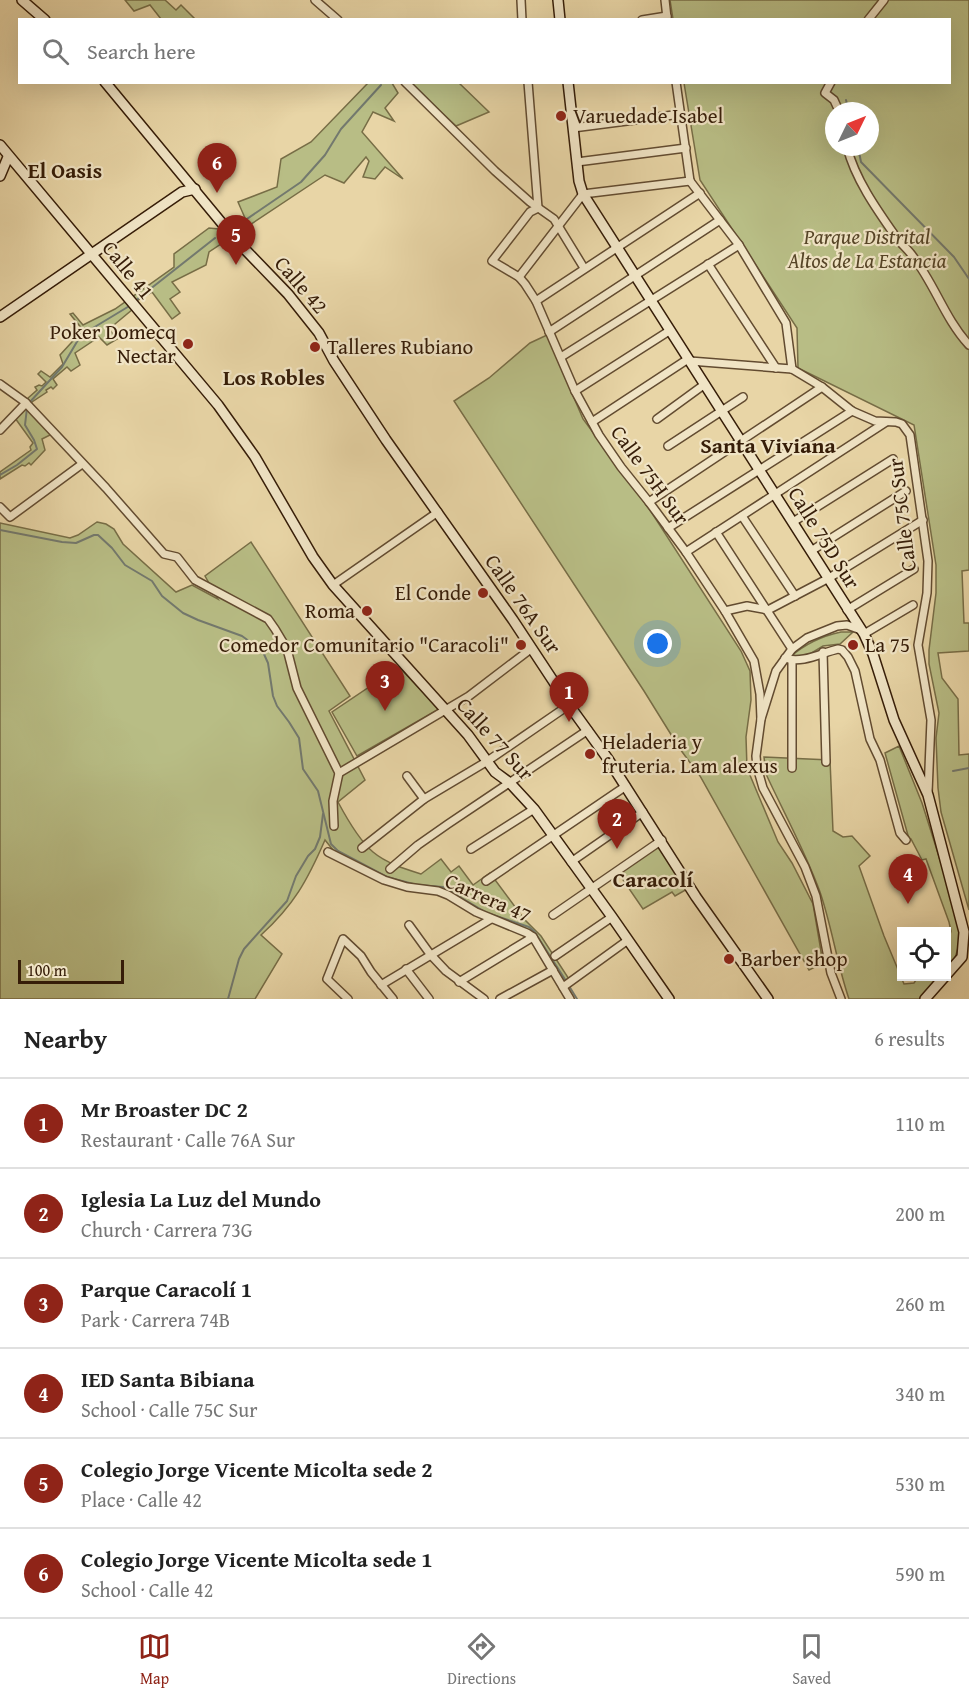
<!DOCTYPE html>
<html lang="en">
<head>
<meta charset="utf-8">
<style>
  :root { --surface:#fff; --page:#f2f2f2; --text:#222; --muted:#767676; --line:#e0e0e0; --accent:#8f2418 }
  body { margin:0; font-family:"Gentium Book Plus",serif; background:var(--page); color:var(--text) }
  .controls { position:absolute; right:18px; bottom:18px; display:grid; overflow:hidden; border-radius:0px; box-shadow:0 6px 24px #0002 }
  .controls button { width:54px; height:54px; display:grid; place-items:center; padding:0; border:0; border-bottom:2px solid var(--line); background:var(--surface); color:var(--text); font:30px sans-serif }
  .compass { position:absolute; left:825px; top:102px; width:54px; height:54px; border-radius:50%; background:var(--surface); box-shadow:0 6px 24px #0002; rotate:47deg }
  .scale { position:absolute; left:18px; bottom:15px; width:106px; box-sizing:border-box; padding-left:6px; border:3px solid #361d08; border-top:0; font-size:16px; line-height:21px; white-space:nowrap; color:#361d08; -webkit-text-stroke:4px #f0e4c5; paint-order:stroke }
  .you { position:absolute; left:658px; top:644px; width:21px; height:21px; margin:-15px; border:4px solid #fff; border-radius:50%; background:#1a73e8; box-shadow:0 0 0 9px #1a73e833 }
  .badge { display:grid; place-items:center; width:39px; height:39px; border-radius:50%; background:var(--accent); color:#fff; font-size:20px; font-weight:700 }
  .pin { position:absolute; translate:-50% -50px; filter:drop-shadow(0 2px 3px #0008) }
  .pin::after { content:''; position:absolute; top:32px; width:21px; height:18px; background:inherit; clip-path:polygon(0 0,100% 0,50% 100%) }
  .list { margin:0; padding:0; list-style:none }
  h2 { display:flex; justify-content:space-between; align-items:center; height:78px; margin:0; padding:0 24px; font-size:26px }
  h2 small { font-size:20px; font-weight:400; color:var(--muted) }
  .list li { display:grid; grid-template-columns:39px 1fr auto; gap:18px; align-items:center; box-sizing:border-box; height:90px; padding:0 24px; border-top:2px solid var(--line) }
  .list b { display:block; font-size:22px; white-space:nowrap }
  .list p { margin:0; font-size:20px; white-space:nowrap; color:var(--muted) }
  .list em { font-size:20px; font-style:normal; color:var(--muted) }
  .icon { flex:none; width:33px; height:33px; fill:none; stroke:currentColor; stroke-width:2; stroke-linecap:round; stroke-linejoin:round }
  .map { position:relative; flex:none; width:969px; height:999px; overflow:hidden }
  .search { position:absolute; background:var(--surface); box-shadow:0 6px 24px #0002; left:18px; right:18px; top:18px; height:66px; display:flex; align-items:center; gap:15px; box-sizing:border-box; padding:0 21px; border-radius:0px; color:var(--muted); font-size:22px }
  .sheet { height:618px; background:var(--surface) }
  nav { display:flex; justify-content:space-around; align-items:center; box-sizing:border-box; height:84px; border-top:2px solid var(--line); background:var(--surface); font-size:16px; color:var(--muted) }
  nav a { display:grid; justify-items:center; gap:3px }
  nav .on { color:var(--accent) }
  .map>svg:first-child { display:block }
</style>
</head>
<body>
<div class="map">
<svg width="969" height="999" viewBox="0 0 969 999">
  <rect width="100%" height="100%" fill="#e8d5a6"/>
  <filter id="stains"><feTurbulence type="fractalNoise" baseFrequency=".00333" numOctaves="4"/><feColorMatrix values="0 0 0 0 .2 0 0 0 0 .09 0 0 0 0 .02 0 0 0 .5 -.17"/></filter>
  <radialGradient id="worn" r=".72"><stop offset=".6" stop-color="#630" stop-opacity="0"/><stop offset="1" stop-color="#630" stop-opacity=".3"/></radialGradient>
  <g fill="#b8bd85" stroke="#776d46" stroke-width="1.5" fill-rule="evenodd">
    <path d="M125,0H165L176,10L181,5L195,19H161L150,5L134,11Z"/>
    <path d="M670,0H969V570L962,571L964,623H969V651L938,653L942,678L958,699L959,755L969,754V910L941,812L938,788L936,738L939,713L929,664V650L936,593V565L914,425L798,368L797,328L700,180L684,83L950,82V20L673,19ZM834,111H870V147H834Z"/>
    <path d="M368,83H392L398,93L385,108L394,121L373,112L362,132L403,179L385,167L375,179L363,177L369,161L366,157L344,183L325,175L209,252L206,265L172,282L180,292L170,299L180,313L172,319L152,292L138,300L133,309L109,329L117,339L107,345L99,337L75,353L80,365L71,371L67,367L53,379L57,385L53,389L51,387L46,390L47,392L32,402L29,409L52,434L42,439L45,450L31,465L29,463L25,466L22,465L0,479V472L31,450L30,447L33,443L15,418L27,406L28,398L37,390L35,387L39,385L42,386L46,382L38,374L41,371L50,377L63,364L60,355L83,330L70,314L73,313L83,325L115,309L174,267V254L209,228L219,229L245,218L238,202L277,187L281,159L311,142Z"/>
    <path d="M410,83H459L489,112L456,126Z"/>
    <path d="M547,335L583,419L650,510L741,651L750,671L751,700L746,737L747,768L778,842L792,863L813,904L823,963L809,970L700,776L680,749L644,691L454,401L489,378L530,343Z"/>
    <path d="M97,522L106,524L114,529L123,544L176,592L192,585L218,599L205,576L251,542L350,696L329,711L365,780L338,802C346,817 360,841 373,852C386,863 405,869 421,874L441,859L451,872L459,866L473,885L490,873L524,919L541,936L569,979L564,983L535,937L487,915L439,887H418L389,879L333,850L325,840C307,881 294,905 261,935L282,954L255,999H0V523L70,538L78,535Z"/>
    <path d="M841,632H853L840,644L823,646L805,657H790C805,644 822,636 841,632Z"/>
    <path d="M399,667L439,709L357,756L332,712Z"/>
    <path d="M899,746L922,803L948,885L961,938L955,958L947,969V946L951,931L949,922L926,859L922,860L911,839H909L885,753Z"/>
    <path d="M764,757L830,760L833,831L843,837L852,836L870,856L859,866L884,936L904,984L914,983L918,977H939L919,999H849C837,964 832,927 820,892C805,851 784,813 766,774Z"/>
    <path d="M661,844L689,888L675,896L672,892L643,909L619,874Z"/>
  </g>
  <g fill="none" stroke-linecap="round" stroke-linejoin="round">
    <g stroke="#73796e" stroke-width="2">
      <path d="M846,100L849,111"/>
      <path d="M858,147L861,162L954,257L969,279"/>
      <path d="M241,223L301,182L325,155L341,129L381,85"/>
      <path d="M135,301L215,238"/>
      <path d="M29,403L62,367L78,340L88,331L131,305"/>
      <path d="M0,475L17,465L37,449L34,440L25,425L27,408"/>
      <path d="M0,530L62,542L76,543L94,535H98L112,548L125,565L152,581L162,596L183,613L198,620L242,636L257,647L263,652L268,663L273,696L277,706L289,722L299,738L303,769L318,791L331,844L338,851L387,877L417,885L443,887L487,913L529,927L534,931L566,981"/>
      <path d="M953,771L969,768"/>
      <path d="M569,986L577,999"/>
      <path d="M228,999L239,959L244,949L287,901L296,876L308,856L315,849L320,837L323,814"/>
    </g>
    <defs>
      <g id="street">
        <path d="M315,0L338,20"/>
        <path d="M521,0L522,20"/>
        <path d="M665,0L667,18"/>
        <path d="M642,20L667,16"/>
        <path d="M868,20L884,0"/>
        <path d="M405,82L495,171L530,202L554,219L584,268"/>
        <path d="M528,82L538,208"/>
        <path d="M676,82L690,181"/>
        <path d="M831,82L825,93L834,100L839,111"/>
        <path d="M573,128L681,114"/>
        <path d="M847,147C855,179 877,210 896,237C901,244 909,250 914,258C935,285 945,319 969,345"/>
        <path d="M577,162L686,148"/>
        <path d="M690,181L739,245L786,323L792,369"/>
        <path d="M538,208L530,212L492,261L519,277L525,284L536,301L575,391L599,435L621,467L649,502L686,552L725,611L754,661L760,694L761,719"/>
        <path d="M708,264L776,368"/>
        <path d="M519,277L583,194L690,181"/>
        <path d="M536,301L700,193"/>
        <path d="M549,332L720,220"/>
        <path d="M561,357L739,245"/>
        <path d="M690,361L792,369L822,387L852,411L875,421L896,422L902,424L910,435L928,561L927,593L918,645L931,720L928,793"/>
        <path d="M0,384L25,402L106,488L164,554L177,557L195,580L268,619L275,629L287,649L297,688L339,773L333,801L334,826"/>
        <path d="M575,391L669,331"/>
        <path d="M657,419L705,384"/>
        <path d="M592,422L688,359"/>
        <path d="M0,430L26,403"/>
        <path d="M668,446L743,397"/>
        <path d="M649,502L822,387"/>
        <path d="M0,507L10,517L82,464"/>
        <path d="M742,516L795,596"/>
        <path d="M793,522L893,459"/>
        <path d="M668,528L852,411"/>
        <path d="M716,532L792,649"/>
        <path d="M811,551L906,491"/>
        <path d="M686,552L886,422"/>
        <path d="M333,585L438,512"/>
        <path d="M847,610L914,569"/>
        <path d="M725,611L747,606L768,610L829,578L923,520"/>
        <path d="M864,634L913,605"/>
        <path d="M823,652L826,762"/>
        <path d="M785,658C802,664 821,653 838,649L842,650L848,657L855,671L870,739L880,760L900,833L906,840"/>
        <path d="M792,660V768"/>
        <path d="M339,773L469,696L532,648"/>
        <path d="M407,776L424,799"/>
        <path d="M362,848L424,799L486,762L569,705"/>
        <path d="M471,849L534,809"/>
        <path d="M328,852L384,880L407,887L438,891L448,895L476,912L527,933L533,937L570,999"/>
        <path d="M571,862L643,812"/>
        <path d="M390,869L418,845L448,824L588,730"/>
        <path d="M486,881L626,786"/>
        <path d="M553,915L662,840"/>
        <path d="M409,925L430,954L446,971L484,999"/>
        <path d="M555,956L612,917"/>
        <path d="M406,969L429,999"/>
        <path d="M459,982L533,937"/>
        <path d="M381,985L491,919"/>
        <path d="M563,987L628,940"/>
        <path d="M348,999L327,979L343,939L361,956L371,972L393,999"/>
        <path d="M500,999L553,970"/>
        <path d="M841,999L831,973L816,896L805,867L763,788L757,767L756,756L761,719L776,671L792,649L807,638L837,626L847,625L861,630"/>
      </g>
      <g id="secondary">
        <path d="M22,0L45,20"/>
        <path d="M558,0L560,20"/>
        <path d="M105,82L235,239L288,294L319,333L334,361L386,440L513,620L569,705L608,759L696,897L768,999"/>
        <path d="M568,82L579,181L583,194L864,634L873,654L894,720L928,795L964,932L962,957L925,999"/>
        <path d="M0,145L218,405L255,457L313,557L333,585L468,735L495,772L510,783L534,809L612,917L669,999"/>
        <path d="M0,176L8,157"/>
        <path d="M0,317L182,192L195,189"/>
      </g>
    </defs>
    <use href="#street" stroke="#624b30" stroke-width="10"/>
    <use href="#secondary" stroke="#361d08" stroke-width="12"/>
    <use href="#street" stroke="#f0e4c5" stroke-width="7"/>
    <use href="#secondary" stroke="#f0e4c5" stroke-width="9"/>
  </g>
  <g fill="#8f2418" stroke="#f0e4c5" stroke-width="2">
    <circle cx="561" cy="116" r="6"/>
    <circle cx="188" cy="344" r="6"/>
    <circle cx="315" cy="347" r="6"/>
    <circle cx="483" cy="593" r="6"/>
    <circle cx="367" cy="611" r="6"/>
    <circle cx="521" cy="645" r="6"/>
    <circle cx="853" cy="645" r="6"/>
    <circle cx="590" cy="754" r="6"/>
    <circle cx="729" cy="959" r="6"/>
  </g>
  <g text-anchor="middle" stroke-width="4.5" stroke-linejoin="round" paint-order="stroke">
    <g font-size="21" fill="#361d08" stroke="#f0e4c5" text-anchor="start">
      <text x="573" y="123">Varuedade Isabel</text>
      <text x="176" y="339" text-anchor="end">Poker Domecq<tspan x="176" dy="24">Nectar</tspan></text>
      <text x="327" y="354">Talleres Rubiano</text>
      <text x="471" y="600" text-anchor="end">El Conde</text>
      <text x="355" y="618" text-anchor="end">Roma</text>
      <text x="509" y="652" text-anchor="end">Comedor Comunitario "Caracoli"</text>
      <text x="865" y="652">La 75</text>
      <text x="602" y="749">Heladeria y<tspan x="602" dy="24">fruteria. Lam alexus</tspan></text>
      <text x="741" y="966">Barber shop</text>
    </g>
    <g font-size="21" font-style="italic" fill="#564527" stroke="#f0e4c5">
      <text x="867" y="244">Parque Distrital<tspan x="867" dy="24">Altos de La Estancia</tspan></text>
    </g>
    <g font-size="21" fill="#361d08" stroke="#f0e4c5">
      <text transform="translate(128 270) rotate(51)" y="7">Calle 41</text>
      <text transform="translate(301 285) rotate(49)" y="7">Calle 42</text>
      <text transform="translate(650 475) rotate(54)" y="7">Calle 75H Sur</text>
      <text transform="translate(902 515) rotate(-97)" y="7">Calle 75C Sur</text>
      <text transform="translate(824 538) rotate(58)" y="7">Calle 75D Sur</text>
      <text transform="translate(523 604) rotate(55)" y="7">Calle 76A Sur</text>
      <text transform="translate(495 739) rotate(48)" y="7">Calle 77 Sur</text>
      <text transform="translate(488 898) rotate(24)" y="7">Carrera 47</text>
    </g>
    <g font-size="22" font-weight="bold" fill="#361d08" stroke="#f0e4c5">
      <text x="65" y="178">El Oasis</text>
      <text x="274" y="385">Los Robles</text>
      <text x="768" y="453">Santa Viviana</text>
      <text x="653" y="887">Caracolí</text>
    </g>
  </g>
  <rect width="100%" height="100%" filter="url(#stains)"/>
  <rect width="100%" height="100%" fill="url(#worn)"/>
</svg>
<div class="controls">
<button><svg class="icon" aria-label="locate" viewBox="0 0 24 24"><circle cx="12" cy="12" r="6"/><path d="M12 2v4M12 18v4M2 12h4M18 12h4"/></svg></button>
</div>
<svg class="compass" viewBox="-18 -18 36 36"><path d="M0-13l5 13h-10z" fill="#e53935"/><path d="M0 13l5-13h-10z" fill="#767676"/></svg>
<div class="scale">100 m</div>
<div class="you"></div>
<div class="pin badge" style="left:569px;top:722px">1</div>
<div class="pin badge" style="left:617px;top:849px">2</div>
<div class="pin badge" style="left:385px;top:711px">3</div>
<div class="pin badge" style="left:908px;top:904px">4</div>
<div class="pin badge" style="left:236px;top:265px">5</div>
<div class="pin badge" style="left:217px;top:193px">6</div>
<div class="search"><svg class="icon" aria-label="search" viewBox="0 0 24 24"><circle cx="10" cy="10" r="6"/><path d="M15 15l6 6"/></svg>Search here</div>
</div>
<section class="sheet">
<h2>Nearby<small>6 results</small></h2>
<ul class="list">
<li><span class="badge">1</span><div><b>Mr Broaster DC 2</b><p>Restaurant · Calle 76A Sur</p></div><em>110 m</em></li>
<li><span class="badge">2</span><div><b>Iglesia La Luz del Mundo</b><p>Church · Carrera 73G</p></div><em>200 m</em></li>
<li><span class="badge">3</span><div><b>Parque Caracolí 1</b><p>Park · Carrera 74B</p></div><em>260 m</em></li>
<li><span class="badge">4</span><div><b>IED Santa Bibiana</b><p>School · Calle 75C Sur</p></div><em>340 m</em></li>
<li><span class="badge">5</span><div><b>Colegio Jorge Vicente Micolta sede 2</b><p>Place · Calle 42</p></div><em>530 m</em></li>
<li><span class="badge">6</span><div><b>Colegio Jorge Vicente Micolta sede 1</b><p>School · Calle 42</p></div><em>590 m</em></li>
</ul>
</section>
<nav>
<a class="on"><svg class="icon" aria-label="map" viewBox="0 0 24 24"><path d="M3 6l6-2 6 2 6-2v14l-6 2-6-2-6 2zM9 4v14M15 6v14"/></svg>Map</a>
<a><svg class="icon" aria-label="directions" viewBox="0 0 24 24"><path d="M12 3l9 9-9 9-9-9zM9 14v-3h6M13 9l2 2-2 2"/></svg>Directions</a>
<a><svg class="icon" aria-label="saved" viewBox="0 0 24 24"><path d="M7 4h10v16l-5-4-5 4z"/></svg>Saved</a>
</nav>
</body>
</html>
